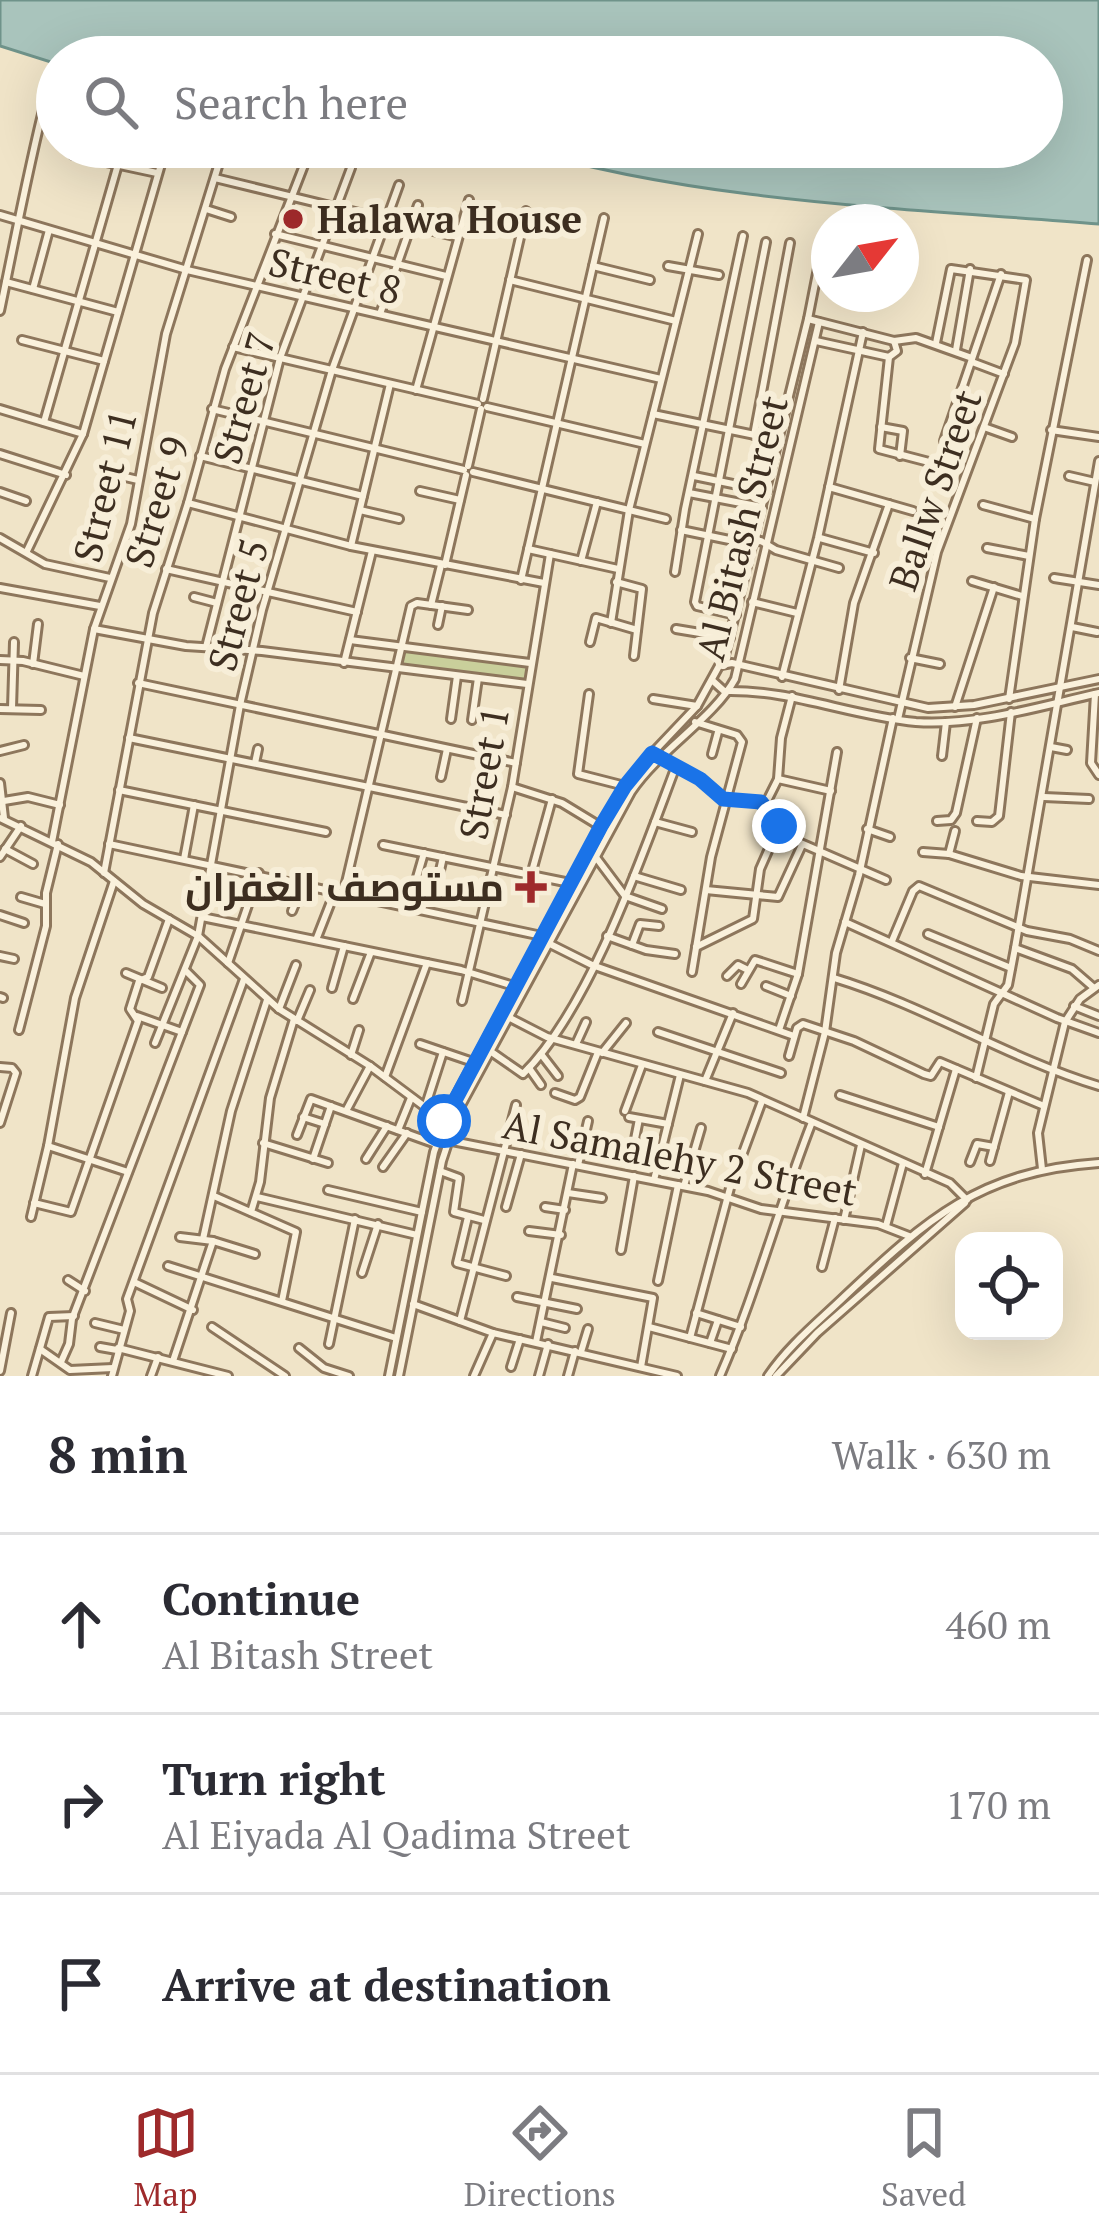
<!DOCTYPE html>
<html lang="en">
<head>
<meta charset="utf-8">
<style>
  :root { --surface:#fff; --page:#f7f7f7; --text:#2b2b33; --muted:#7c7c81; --line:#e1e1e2; --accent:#9e2a2b }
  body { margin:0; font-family:"PT Serif",Cairo,serif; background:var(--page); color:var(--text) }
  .controls { position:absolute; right:36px; bottom:36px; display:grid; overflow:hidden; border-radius:24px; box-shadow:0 12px 48px #0002 }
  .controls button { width:108px; height:108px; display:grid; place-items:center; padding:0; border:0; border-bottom:3px solid var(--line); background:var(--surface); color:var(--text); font:60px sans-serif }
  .compass { position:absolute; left:811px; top:204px; width:108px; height:108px; border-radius:50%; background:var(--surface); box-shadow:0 12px 48px #0002; rotate:59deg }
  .stop { position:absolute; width:36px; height:36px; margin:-27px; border:9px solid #1a73e8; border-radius:50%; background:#fff }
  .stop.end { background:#1a73e8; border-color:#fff; box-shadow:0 3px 12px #0008 }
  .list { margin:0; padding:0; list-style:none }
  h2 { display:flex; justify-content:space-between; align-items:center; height:156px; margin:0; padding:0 48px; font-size:51px }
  h2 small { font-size:39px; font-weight:400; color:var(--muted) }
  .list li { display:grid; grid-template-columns:78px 1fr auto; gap:36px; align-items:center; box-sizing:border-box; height:180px; padding:0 48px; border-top:3px solid var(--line) }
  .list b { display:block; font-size:45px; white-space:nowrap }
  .list p { margin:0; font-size:39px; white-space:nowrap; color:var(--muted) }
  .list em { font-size:39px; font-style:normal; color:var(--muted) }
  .icon { flex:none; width:66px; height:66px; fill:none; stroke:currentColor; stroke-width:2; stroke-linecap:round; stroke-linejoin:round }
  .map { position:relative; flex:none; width:1099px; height:1376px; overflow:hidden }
  .search { position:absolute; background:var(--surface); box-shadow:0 12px 48px #0002; left:36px; right:36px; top:36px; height:132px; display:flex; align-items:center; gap:30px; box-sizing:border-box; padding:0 42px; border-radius:66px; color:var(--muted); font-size:45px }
  .sheet { height:696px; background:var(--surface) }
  nav { display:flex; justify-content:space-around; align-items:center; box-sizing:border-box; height:168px; border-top:3px solid var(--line); background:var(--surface); font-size:33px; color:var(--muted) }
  nav a { display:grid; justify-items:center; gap:6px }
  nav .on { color:var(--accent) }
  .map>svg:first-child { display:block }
</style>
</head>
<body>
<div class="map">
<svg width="1099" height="1376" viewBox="0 0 1099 1376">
  <rect width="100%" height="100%" fill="#f0e4c8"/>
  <path fill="#c9cf9b" d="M406,650L526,665L524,682L402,668Z"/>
  <path fill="#a9c4bc" stroke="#6f938a" stroke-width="3" d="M0,0H1099V224C905,208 702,203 515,147H1042V57H57V64L0,46Z"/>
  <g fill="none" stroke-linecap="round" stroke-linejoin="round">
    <defs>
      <g id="street">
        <path d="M73,155L157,173"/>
        <path d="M215,178L458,237"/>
        <path d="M206,209L231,217"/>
        <path d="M0,215L187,270L661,379"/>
        <path d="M275,234L446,276"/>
        <path d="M593,266L650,280"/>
        <path d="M668,266L719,275"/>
        <path d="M510,280L676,321"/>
        <path d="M6,282L118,312"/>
        <path d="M33,289L49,230"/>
        <path d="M0,311C15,239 28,169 46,98"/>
        <path d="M380,314L418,205"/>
        <path d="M808,319L894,341L916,338L972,358"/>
        <path d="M22,340L104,361"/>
        <path d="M816,341L889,357"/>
        <path d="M894,341L897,351L889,357L879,449L929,462"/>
        <path d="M233,347L478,404"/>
        <path d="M956,350L970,269"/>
        <path d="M972,362L1004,374"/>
        <path d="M416,390L469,200"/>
        <path d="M483,399L526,211"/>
        <path d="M487,407L645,444"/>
        <path d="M0,409L83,434"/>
        <path d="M212,409L464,470"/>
        <path d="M653,414L779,440"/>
        <path d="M44,422L123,147"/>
        <path d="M881,427L903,431L900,456"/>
        <path d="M984,427L1012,437"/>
        <path d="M1051,430L1099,437"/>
        <path d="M754,435L790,243"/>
        <path d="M944,441L1001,274"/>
        <path d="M0,454L66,475"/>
        <path d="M200,456L363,496"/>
        <path d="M468,466L481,409"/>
        <path d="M473,472L666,519"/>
        <path d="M108,473L138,480"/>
        <path d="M694,476L767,491"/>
        <path d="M1069,476L1095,482"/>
        <path d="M829,487L913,511"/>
        <path d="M420,491L460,500"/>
        <path d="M0,492L26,501"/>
        <path d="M689,493L762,507"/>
        <path d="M188,503L351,546L544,583"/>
        <path d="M983,505L1035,519"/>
        <path d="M360,510L399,519"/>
        <path d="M681,530L739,542L761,541L776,550L839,568"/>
        <path d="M0,538L45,564L110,578"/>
        <path d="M820,538L874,553"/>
        <path d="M351,546L390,384"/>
        <path d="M987,548L1029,556"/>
        <path d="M528,549L618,569"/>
        <path d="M27,551L83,434L166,147"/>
        <path d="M581,561L597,502"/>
        <path d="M445,565L466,475"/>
        <path d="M166,569L357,612"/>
        <path d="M675,572L685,509L743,236"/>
        <path d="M1054,578L1099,585"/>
        <path d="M521,580L604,218"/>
        <path d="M972,581L1022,596"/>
        <path d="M616,582L642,589L634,656"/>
        <path d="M0,588L100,606"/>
        <path d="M194,597L217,603"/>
        <path d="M752,602L797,613"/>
        <path d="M431,605L441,565"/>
        <path d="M736,615L697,606L695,602L766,242"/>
        <path d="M611,623L629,510L698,234"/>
        <path d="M438,625L442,606"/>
        <path d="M1072,627L1097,632"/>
        <path d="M94,629L186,646L262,651L527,684"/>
        <path d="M676,629L730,638"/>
        <path d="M350,640L530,663"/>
        <path d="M590,642L596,618L637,630"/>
        <path d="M206,647L280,358L351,168"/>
        <path d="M910,658L940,664"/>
        <path d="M0,660L23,661L84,676"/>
        <path d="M344,663L372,551"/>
        <path d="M33,664L38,624"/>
        <path d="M721,665L732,663L928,708L974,705L1099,679"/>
        <path d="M782,677L818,538L863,332"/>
        <path d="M713,681L724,691C790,689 850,716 916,722C977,726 1040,706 1099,693"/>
        <path d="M138,683L516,763"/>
        <path d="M839,690L854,603L889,504"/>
        <path d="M589,694L578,774L625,786"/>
        <path d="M1095,694L1091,763L1099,775"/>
        <path d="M653,699L697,706"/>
        <path d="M1009,699L1035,519L1087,260"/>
        <path d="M955,707L994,587"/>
        <path d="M12,708L14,642"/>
        <path d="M0,709L41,710"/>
        <path d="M451,719L457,676"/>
        <path d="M898,719L937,552L1015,343L1026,280L951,269L936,343"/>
        <path d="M472,720L478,678"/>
        <path d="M129,738L506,815"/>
        <path d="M1051,747L1067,750"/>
        <path d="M0,751L24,745"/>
        <path d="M712,754L718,732"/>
        <path d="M655,755L701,779L723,799L761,802L796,841L886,880"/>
        <path d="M942,756L946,722"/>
        <path d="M255,763L258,749"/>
        <path d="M441,777L447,749"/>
        <path d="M778,779L831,791"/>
        <path d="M0,783L4,818"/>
        <path d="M512,787L562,803L608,831"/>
        <path d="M488,788L495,759"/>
        <path d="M119,790L326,832"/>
        <path d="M1044,797L1089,799"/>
        <path d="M4,801L28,797L60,805"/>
        <path d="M765,805L778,779L781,738L792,696"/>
        <path d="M0,818L91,862L143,904L198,936L279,1009L370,1066L445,1122"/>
        <path d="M937,821L951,820L956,813L977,718"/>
        <path d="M977,821L992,822L999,816L1011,712"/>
        <path d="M655,822L692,832"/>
        <path d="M867,829L890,837"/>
        <path d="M52,842L94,629L131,524L166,334L224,147"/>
        <path d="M109,844L542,936"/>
        <path d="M383,845L570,883"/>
        <path d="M5,849L33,864"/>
        <path d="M923,852L949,854L1021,876L1099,885"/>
        <path d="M949,854L955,831"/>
        <path d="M595,856L625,896L662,909"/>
        <path d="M0,857L21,826"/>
        <path d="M184,859L194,805"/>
        <path d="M104,873L153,613L188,503L225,369L306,160"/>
        <path d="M531,875L552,799"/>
        <path d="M634,876L681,890"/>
        <path d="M437,884L443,857"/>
        <path d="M706,890L778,897L802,845"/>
        <path d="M344,891L411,606L417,603L468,610"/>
        <path d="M21,897L45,904"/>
        <path d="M409,905L424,853"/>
        <path d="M292,911L304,883"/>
        <path d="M0,915L24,923"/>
        <path d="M202,917L461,970L514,986"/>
        <path d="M845,922L1057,1018L1099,1033"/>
        <path d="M928,934L1011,968"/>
        <path d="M607,936L646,950L675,954"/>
        <path d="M316,940L336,889"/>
        <path d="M892,941L913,891L919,886L1027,931L1070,939L1099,951"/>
        <path d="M548,943L592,965L794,1036"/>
        <path d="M632,945L640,924L659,926"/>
        <path d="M696,947L753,919L760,869L779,826"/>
        <path d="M1015,948L1072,969L1094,988"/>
        <path d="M0,956L14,959"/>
        <path d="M228,963L259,873"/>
        <path d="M692,972L711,857L742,742L737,735L695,722"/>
        <path d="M126,973L162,988"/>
        <path d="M727,976L738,965L748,970"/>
        <path d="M834,978C926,1006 1007,1058 1099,1086"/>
        <path d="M741,984L755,960L798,974"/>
        <path d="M766,986L791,996"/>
        <path d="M332,988L344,946"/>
        <path d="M0,997L3,998"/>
        <path d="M353,999L371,952"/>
        <path d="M462,1001L512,787L550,554"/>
        <path d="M1074,1006L1099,1016"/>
        <path d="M279,1009L296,965"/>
        <path d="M137,1016L182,1032"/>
        <path d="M508,1017L547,1037L748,1093L950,1183L967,1200"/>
        <path d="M297,1021L310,990"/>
        <path d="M19,1030L46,926V893L58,844"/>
        <path d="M779,1030L798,974L837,752"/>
        <path d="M658,1032L781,1073"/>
        <path d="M155,1043L198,936L240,705L262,610L332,370L399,185"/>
        <path d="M420,1044L473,1062"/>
        <path d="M576,1044L586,1022"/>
        <path d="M490,1051L523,1074C590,1008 642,856 676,766"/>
        <path d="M602,1053L626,1023"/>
        <path d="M541,1054L558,1076"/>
        <path d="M351,1055L359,1030"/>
        <path d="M789,1056L797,1028L803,1024L854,1041L924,1074L931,1076L940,1062L1044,1106"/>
        <path d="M0,1067L12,1068L16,1073L0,1123"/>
        <path d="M529,1068L541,1085"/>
        <path d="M385,1077L427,963"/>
        <path d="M976,1078L994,1004L1008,985L1015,948L1099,461"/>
        <path d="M705,1081L733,1013"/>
        <path d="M555,1093L575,1100L580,1097L598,1052"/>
        <path d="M840,1095L939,1127"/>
        <path d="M425,1108L443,1052"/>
        <path d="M346,1111L370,1066"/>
        <path d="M625,1111L642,1065"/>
        <path d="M303,1117L325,1124"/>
        <path d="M629,1117L668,1124"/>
        <path d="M803,1118L825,1032L836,953L859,875L893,718"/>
        <path d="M398,1130L411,1098"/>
        <path d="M297,1135L311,1099L436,1144"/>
        <path d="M635,1139L639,1119"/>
        <path d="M447,1140L708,1191L761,1209L878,1224L909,1236"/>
        <path d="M263,1143L328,1163"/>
        <path d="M48,1146L128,1172"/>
        <path d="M313,1159L331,1106"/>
        <path d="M366,1159L387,1126"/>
        <path d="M990,1161L1009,1092"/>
        <path d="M970,1162L977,1144L994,1147"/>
        <path d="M578,1165L588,1121"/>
        <path d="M383,1167L407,1133"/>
        <path d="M1042,1169L1038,1133L1065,1022L1080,999L1099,985"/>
        <path d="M440,1171L459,1178L454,1212L484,1220"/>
        <path d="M925,1174L956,1069"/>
        <path d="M654,1180L680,1075"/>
        <path d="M684,1186L701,1128"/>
        <path d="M328,1190L422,1212"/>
        <path d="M568,1193L602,1198"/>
        <path d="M214,1196L296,1232L282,1301"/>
        <path d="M257,1197L417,1235"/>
        <path d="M34,1203L71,1212L138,1021L130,1009L139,981L148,977L169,919"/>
        <path d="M506,1207L521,1154"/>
        <path d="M545,1207L565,1210"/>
        <path d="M251,1212L260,1182L270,1098L294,1019"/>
        <path d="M31,1217L48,1146L75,998L114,881"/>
        <path d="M468,1217L457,1263L506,1276"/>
        <path d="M844,1220L861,1145"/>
        <path d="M886,1226L903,1163"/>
        <path d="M529,1231L561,1235"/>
        <path d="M180,1237L213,1241L255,1254"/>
        <path d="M203,1239L231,1111L267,1000"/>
        <path d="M621,1250L634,1176"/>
        <path d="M168,1266L396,1338"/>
        <path d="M822,1267L835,1218"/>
        <path d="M362,1273L378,1224"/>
        <path d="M552,1278L653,1298L641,1367"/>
        <path d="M68,1280L85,1291"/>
        <path d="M658,1281L678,1185"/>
        <path d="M134,1282L193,1310"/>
        <path d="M517,1297L577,1309"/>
        <path d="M413,1304L493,1333L677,1376"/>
        <path d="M696,1313L741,1327"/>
        <path d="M460,1321L516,1105"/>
        <path d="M541,1322L565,1328"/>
        <path d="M95,1323L124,1330"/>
        <path d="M212,1327L285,1376"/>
        <path d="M649,1327L732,1349"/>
        <path d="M690,1338L730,1188L762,1101"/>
        <path d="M536,1342L573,1164"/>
        <path d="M710,1343L718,1320"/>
        <path d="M329,1344L355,1219"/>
        <path d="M100,1347L117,1350"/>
        <path d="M118,1348L228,1376"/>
        <path d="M299,1348L324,1368L349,1376"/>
        <path d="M40,1349L70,1370L113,1368"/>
        <path d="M581,1352L588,1329"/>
        <path d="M173,1361L213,1241"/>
        <path d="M61,1362L69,1344L72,1319L200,985L187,972"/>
        <path d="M511,1367L520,1339"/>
        <path d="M0,1371L11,1313"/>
        <path d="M32,1376L49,1317L74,1316"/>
        <path d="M112,1376L130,1311L127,1299L244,979"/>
        <path d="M151,1376L158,1357"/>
        <path d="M389,1376L434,1152L451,1105L616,799L644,762L697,706L725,655L808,319L821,253"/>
        <path d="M399,1376L442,1161L459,1109L631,792C660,749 713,719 735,679L819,322"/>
        <path d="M474,1376L493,1333"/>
        <path d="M539,1376L548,1344"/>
        <path d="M568,1376L575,1351"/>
        <path d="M720,1376C756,1293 779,1206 812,1122"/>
        <path d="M768,1376C789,1345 818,1322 845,1296C927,1219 980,1171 1099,1163"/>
        <path d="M776,1376L817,1333L965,1203"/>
      </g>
    </defs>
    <use href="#street" stroke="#8d765c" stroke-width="12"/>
    <use href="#street" stroke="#faf1dc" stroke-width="6"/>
  </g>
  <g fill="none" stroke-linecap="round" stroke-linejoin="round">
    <path stroke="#1a73e8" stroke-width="15" d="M444,1121L601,826L625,786L652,753L700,779L723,799L761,802L779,826"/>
  </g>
  <g fill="#9e2a2b" stroke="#f7eed8" stroke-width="4.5">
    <circle cx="293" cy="219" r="12"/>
    <path d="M525 869h12v12h12v12h-12v12h-12v-12h-12v-12h12z"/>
  </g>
  <g text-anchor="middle" stroke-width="12" stroke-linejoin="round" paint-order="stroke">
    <g font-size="39" font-weight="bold" fill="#3d2e20" stroke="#f7eed8" text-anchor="start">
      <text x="317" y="233">Halawa House</text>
      <text x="504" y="901" text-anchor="end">مستوصف الغفران</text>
    </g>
    <g font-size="39" fill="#3d2e20" stroke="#f7eed8">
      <text transform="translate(335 276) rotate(13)" y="14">Street 8</text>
      <text transform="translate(244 398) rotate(-74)" y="14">Street 7</text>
      <text transform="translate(105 486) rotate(-76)" y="14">Street 11</text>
      <text transform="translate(935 490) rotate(-71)" y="14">Ballw Street</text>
      <text transform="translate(157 502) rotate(-73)" y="14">Street 9</text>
      <text transform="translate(742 528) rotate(-76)" y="14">Al Bitash Street</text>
      <text transform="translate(238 605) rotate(-75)" y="14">Street 5</text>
      <text transform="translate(484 773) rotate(-80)" y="14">Street 1</text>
      <text transform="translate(680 1158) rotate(11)" y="14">Al Samalehy 2 Street</text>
    </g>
  </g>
</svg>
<div class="controls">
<button><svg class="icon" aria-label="locate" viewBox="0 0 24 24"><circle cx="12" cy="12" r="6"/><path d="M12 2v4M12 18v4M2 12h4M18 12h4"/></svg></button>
</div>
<svg class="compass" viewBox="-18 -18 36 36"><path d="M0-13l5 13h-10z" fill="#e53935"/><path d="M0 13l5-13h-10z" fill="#7c7c81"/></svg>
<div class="stop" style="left:444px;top:1121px"></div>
<div class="stop end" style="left:779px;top:826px"></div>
<div class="search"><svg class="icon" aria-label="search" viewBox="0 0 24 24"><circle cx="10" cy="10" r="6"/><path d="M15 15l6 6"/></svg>Search here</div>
</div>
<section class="sheet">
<h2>8 min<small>Walk · 630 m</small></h2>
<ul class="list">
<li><svg class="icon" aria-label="ahead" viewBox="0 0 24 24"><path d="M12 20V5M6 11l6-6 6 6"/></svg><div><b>Continue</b><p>Al Bitash Street</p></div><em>460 m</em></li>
<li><svg class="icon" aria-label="right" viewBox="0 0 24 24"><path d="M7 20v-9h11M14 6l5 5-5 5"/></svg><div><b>Turn right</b><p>Al Eiyada Al Qadima Street</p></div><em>170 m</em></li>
<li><svg class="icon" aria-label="arrive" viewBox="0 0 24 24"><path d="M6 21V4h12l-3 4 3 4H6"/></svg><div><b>Arrive at destination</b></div></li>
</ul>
</section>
<nav>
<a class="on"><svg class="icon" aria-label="map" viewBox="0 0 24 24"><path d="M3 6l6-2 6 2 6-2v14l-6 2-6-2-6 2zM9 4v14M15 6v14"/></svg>Map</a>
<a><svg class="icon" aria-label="directions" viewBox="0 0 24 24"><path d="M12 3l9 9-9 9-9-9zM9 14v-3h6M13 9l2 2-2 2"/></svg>Directions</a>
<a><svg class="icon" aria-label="saved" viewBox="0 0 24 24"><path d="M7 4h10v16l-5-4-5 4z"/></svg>Saved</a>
</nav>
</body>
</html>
